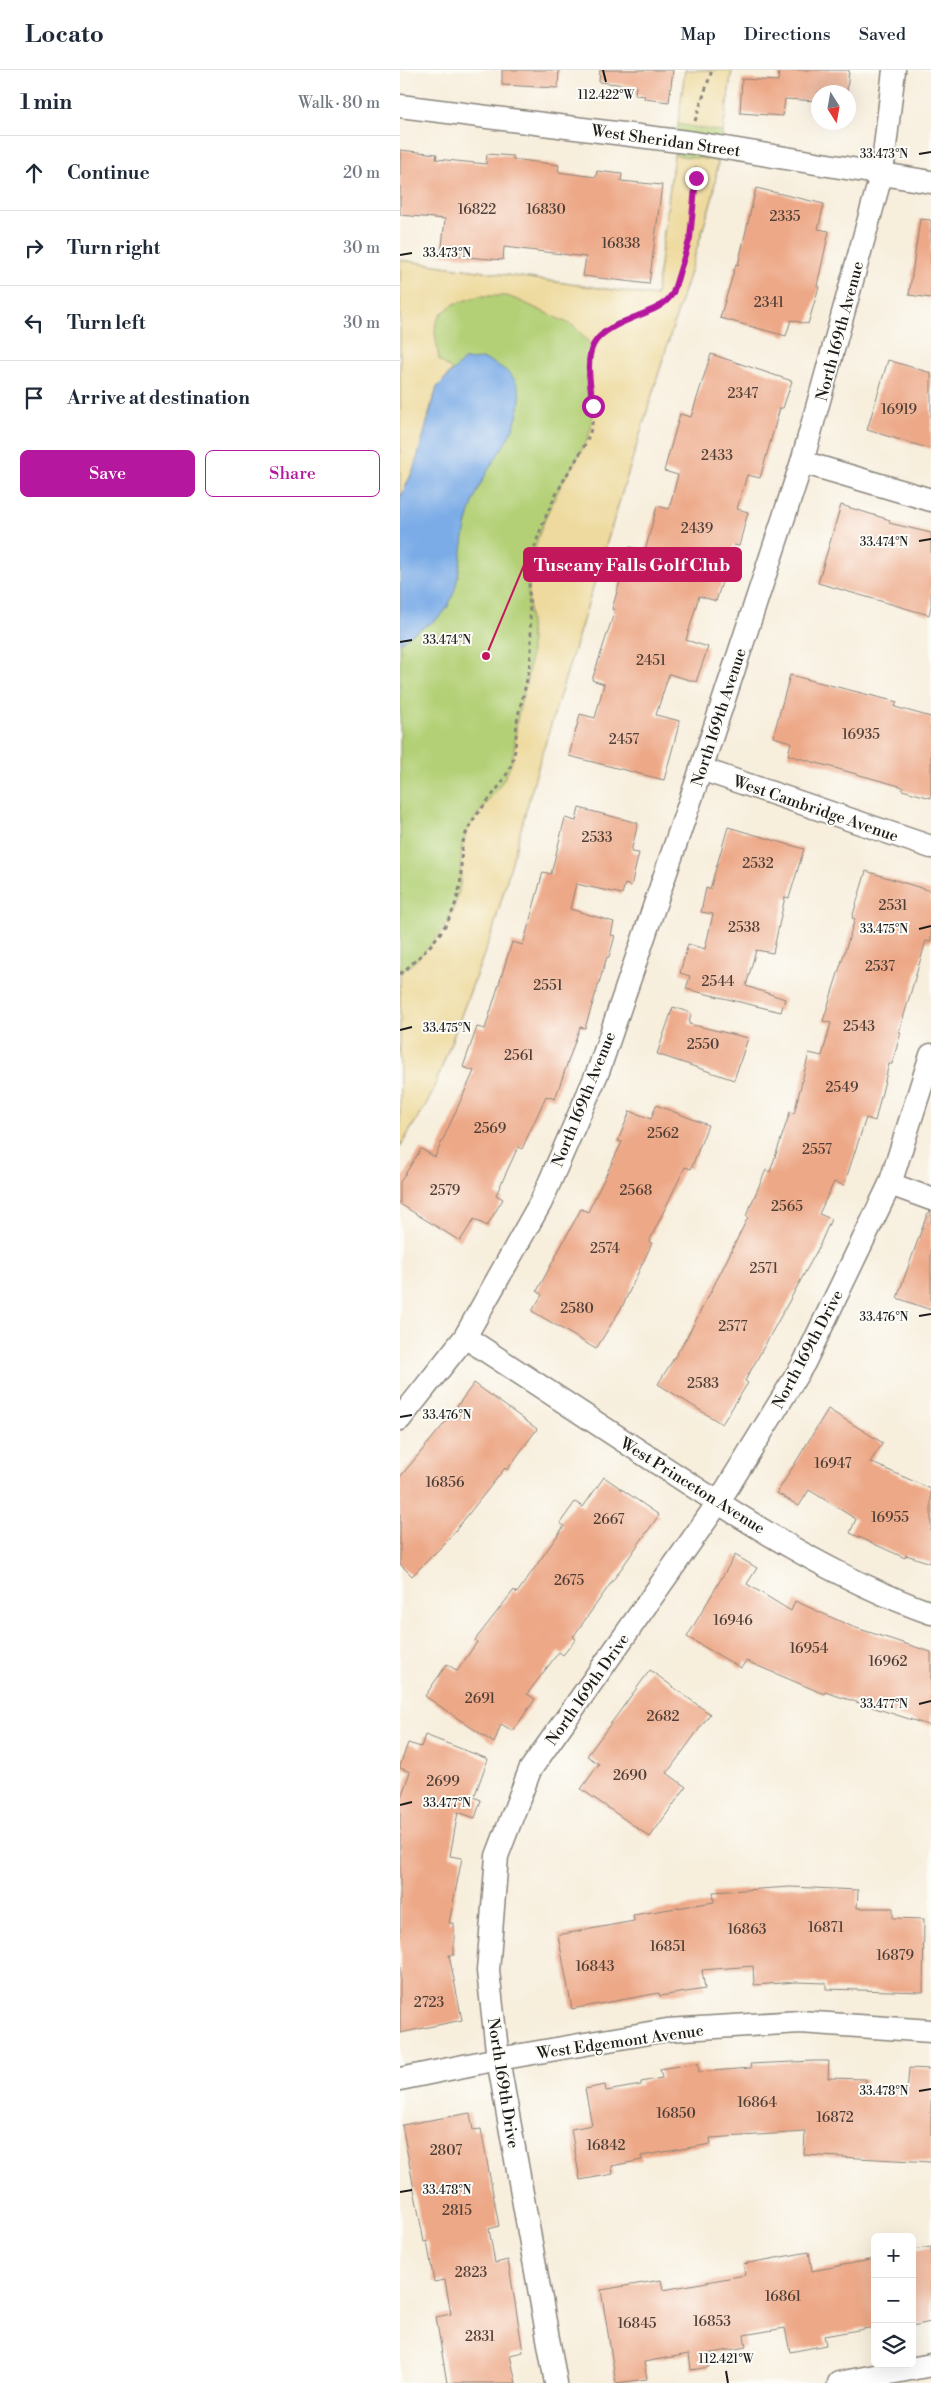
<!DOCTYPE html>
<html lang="en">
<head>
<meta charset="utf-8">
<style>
  :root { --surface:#fff; --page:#f6f6f7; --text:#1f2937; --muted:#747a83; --line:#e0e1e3; --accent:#b5179e }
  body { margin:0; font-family:"Libre Bodoni",serif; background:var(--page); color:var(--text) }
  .controls { position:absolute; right:15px; bottom:15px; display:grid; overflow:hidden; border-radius:8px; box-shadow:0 5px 20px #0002 }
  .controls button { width:45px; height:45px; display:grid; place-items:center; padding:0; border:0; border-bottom:1px solid var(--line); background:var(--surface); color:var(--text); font:25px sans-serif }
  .compass { position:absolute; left:411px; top:15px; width:45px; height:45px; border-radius:50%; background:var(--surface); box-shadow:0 5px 20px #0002; rotate:169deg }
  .stop { position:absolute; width:15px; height:15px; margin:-11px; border:4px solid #b5179e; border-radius:50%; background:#fff }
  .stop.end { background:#b5179e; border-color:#fff; box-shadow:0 1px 5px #0008 }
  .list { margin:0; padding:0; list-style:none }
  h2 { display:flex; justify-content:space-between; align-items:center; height:65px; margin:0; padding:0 20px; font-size:21px }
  h2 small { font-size:16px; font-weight:400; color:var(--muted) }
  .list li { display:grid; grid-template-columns:32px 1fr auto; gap:15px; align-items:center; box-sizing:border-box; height:75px; padding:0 20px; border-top:1px solid var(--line) }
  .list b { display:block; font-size:19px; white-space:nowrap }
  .list em { font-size:16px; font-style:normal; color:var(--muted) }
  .actions { display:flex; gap:10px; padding:15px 20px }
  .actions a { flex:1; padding:11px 0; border:1px solid var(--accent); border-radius:8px; text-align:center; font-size:18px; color:var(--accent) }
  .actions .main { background:var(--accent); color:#fff }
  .icon { flex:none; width:28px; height:28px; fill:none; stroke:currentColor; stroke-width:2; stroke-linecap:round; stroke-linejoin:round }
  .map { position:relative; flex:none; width:531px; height:2313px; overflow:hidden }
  header { display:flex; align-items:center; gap:30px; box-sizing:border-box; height:70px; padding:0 25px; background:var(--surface); border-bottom:1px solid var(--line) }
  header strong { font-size:24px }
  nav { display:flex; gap:28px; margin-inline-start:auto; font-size:18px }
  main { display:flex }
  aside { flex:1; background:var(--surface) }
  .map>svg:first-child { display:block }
</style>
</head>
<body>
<header>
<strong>Locato</strong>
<nav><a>Map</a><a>Directions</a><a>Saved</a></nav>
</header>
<main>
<aside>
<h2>1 min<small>Walk · 80 m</small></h2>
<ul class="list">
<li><svg class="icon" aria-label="ahead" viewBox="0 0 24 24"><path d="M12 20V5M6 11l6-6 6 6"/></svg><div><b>Continue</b></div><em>20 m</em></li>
<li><svg class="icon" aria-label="right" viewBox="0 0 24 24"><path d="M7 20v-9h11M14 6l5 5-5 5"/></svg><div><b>Turn right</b></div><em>30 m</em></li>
<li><svg class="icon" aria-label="left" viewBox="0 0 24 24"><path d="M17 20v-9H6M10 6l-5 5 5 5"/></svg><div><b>Turn left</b></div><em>30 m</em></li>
<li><svg class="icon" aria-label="arrive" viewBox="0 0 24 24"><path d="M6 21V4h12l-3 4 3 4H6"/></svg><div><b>Arrive at destination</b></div></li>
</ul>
<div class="actions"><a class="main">Save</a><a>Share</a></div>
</aside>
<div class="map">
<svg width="531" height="2313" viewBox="0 0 531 2313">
  <rect width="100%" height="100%" fill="#fdfcf7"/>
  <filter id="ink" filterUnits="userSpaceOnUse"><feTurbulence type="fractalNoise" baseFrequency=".02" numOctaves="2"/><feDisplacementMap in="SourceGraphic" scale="10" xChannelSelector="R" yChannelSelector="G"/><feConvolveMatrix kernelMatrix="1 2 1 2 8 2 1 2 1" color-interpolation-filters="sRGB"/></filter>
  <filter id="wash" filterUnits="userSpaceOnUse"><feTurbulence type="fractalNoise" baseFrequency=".0096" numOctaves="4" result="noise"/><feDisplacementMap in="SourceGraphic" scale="20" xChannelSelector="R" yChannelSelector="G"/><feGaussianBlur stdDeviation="1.12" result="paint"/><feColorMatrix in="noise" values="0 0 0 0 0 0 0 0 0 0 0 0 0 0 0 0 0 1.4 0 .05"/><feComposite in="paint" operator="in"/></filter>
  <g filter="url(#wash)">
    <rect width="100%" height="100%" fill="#f7eedc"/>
    <path fill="#b3d076" stroke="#687649" d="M285,0H332L313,126L138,697L93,860L31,1026L0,1077V190L256,226Z"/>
    <g fill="#eeda9e" stroke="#857b5d">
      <path d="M285,0H332L323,62L278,54Z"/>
      <path d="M274,85L318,91L313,126L138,697L93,860L31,1026L0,1077V904C29,880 54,854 60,815C62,801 59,785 64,770C74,739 107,718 113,686C116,673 115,659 118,645C123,622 131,602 131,578C131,545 124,514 134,481C141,456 152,431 165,408C174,392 187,376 191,358C197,330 183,304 192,276L174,256L118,230L107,226H79L54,234L42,243L36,252L35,263L39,290L52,300C29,325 31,339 23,370C17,390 10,409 0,428V190L256,226Z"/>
    </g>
    <path fill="#7cace7" stroke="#4c6482" d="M84,289C101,296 120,306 120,328C119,360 99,380 85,406C78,418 73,432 69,445C60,473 62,513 47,538C36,556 13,558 0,574V428L14,399L37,317L64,290Z"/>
    <g id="blocks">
      <g fill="#eda887">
        <path d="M102,0H159L158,18L102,15Z"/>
        <path d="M200,0H273L269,32L244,29L245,26L235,25L236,16L199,12Z"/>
        <path d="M379,0H449L447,22H418V31L385,29L383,46L340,43L342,9L378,11Z"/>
        <path d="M0,80L37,84L36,89L86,94L87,84L113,86V89L159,95L158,102L196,107L197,101L222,104L221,111L262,115L249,214L183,206L186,187L104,177L103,190L41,185L45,149L0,145Z"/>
        <path d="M356,118L424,134L418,159L429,161L417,216L419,217L408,254L391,250L386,266L320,248L336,194L338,195Z"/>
        <path d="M520,149L531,150V228L509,225Z"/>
        <path d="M311,284L392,311L383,338H380L360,408L347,405L337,439L348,442L339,476L334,475L316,531L299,526L286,570L308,577L296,612L269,604L256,645L280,651L264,710L169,686L180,644L195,648L204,614L192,610L215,540L212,539L230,477L245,481L257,436L269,439L278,405L264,401L280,344L291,347Z"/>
        <path d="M488,290L531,303V379L467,360Z"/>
        <path d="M441,435L490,450L489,453L531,463V536L529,545L418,513Z"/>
        <path d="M390,605L497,632L495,637L531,647V728L502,720L503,717L388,685L391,672L373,667Z"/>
        <path d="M179,738L238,753L231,782L239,783L231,816L225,814L222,824L176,814L170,839L214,852L211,865L215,866L209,887H207L185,958L180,957L155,1029L146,1026L122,1079L118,1077L96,1125L103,1129L87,1156L74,1149L60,1171L0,1134V1112L21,1079L35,1087L74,1001L63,997L77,957L85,959L112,872L123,875L143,802L151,804L165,748L176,751Z"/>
        <path d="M328,757L404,779L389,828L385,827L373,883L356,880L346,916L385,929L381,942L286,919L290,906L280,903L288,874L305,879L313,844L301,842L306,818L310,819Z"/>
        <path d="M466,801L531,821V872L526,871L499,962H501L492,994H489L475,1051L466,1048L444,1115L434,1112L419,1144L431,1149L418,1179L345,1311L348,1313L322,1354L258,1314L287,1267L320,1204L348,1147L346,1146L366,1100L370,1102L390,1042L394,1044L409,983L422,986L431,953L423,951L455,849L452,848Z"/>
        <path d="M273,937L291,943L289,954L348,968L334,1010L257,984Z"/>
        <path d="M256,1035L308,1055L291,1099L285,1097L249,1172L252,1173L223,1235L196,1279L132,1241L142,1225L137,1221L181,1139L188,1142L222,1072L218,1071L230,1041L251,1049Z"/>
        <path d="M528,1142H531V1240L497,1228Z"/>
        <path d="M74,1313L137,1359L107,1400L105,1398L48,1470L12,1506L0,1494V1407L44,1354Z"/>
        <path d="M428,1339L483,1373L470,1392L531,1419V1493L506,1485L505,1488L450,1463L456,1449L409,1420L399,1436L377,1423Z"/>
        <path d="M204,1407L259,1445L173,1567L176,1569L163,1585L159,1582L127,1624L135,1629L113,1661L101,1654L94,1673L25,1626L47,1594L57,1601L77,1572L75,1570L114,1520L117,1523L164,1456L160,1453L175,1432L183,1437Z"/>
        <path d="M335,1485L357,1498L347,1514L391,1541L395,1531L453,1557L531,1582V1656L425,1622L424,1624L346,1591L341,1598L287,1567Z"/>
        <path d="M250,1600L310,1644L267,1703L286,1717L250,1767L181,1719L199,1694L187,1686Z"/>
        <path d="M25,1665L88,1689L74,1727L81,1730L75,1748L58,1742L50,1786L62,1788L49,1853H54V1885H49L62,1950L0,1963V1730L10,1702L0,1698V1696L8,1673L21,1677Z"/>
        <path d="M390,1817L458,1820L457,1838H493V1848L524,1849L523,1922L426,1919V1913L397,1912L354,1915L353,1896L302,1900L305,1919L260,1926L259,1923L172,1939L158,1865L234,1851L233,1845L314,1832L313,1822Z"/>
        <path d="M414,1991H429L428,2008L466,2009V2020L507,2023L509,1998L531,1999V2092L404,2085L405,2062L310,2068L311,2074L241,2086L242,2090L212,2096L213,2104L180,2110L171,2059L192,2055L185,2019L205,2015L206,2021L241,2015V2012L262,2008L260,1999L298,1993L299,2002L351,1998L350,1994Z"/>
        <path d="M70,2043L73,2060L81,2059L99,2156L89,2159L95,2193L108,2190L113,2220L123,2282L110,2285L116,2313H47L36,2247L51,2244L45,2210L34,2212L27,2171L24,2172L2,2055Z"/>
        <path d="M531,2177V2252L512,2256V2180Z"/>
        <path d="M409,2182L412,2201L475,2189V2257L424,2266L426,2275L390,2282L385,2258L344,2265L346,2277L307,2284L309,2297L291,2300L289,2284L244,2292L247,2309L216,2313L201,2220L261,2210L263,2220L345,2205L343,2194Z"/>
      </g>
    </g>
  </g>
  <g filter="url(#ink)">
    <use href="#blocks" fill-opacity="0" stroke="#8a857c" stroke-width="1"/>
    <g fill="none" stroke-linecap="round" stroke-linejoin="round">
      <defs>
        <g id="minor">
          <path d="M0,36L295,73L531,112"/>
          <path d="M402,392L531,430"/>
          <path d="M301,699L531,777"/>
          <path d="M490,1114L531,1129"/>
          <path d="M65,1267C131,1310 196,1353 262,1396C347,1452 435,1509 531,1543"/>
          <path d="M0,1349L65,1267L141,1132L199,999L301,699L402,392L482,102L494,0"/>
          <path d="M0,2009L98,1989L267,1960L400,1952L531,1961"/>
          <path d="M156,2313L98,1989L88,1901L97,1786L130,1700L318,1433L404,1293L490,1114L531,985"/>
          <path d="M439,2313L531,2295"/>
        </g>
      </defs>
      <use href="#minor" stroke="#8a857c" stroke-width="25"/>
      <g stroke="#8a857c" stroke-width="3" stroke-dasharray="4 4" stroke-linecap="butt">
        <path d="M295,51L312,0"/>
        <path d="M0,904C29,880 54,854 60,815C62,801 60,786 63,772C72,740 104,721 113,689C117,675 115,660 118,646C123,624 130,604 131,581C132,547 125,517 133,483C140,457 152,431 165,408C174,392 186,377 191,359C198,331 179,302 193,275C209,243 255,251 273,223C290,182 296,138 296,94"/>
      </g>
      <use href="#minor" stroke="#fff" stroke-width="22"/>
    </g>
  </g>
  <g fill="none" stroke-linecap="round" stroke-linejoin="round" filter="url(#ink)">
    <path stroke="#b5179e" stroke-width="6" d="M193,336C184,273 186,266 245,243C257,238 266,234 273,223L290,168L296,108"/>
  </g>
  <path fill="none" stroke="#1c1c1c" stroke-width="2" d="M203,0L206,12M519,84L531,82M0,185L12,183M519,471L531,469M0,572L12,570M519,859L531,856M0,960L12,957M519,1246L531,1244M0,1347L12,1345M519,1634L531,1631M0,1735L12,1732M519,2021L531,2019M0,2122L12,2120M326,2301L328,2313"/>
  <g text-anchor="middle" stroke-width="4" stroke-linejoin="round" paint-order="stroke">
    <g font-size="14" fill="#503f37">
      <text x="77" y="144">16822</text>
      <text x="146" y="144">16830</text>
      <text x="385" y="151">2335</text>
      <text x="221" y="178">16838</text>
      <text x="369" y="237">2341</text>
      <text x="343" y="328">2347</text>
      <text x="499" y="344">16919</text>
      <text x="317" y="390">2433</text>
      <text x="297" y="463">2439</text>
      <text x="251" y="595">2451</text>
      <text x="461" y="669">16935</text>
      <text x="224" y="674">2457</text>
      <text x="197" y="772">2533</text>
      <text x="358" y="798">2532</text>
      <text x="493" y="840">2531</text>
      <text x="344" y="862">2538</text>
      <text x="480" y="901">2537</text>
      <text x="318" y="916">2544</text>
      <text x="148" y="920">2551</text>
      <text x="459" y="961">2543</text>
      <text x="303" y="979">2550</text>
      <text x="119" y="990">2561</text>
      <text x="442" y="1022">2549</text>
      <text x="90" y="1063">2569</text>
      <text x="263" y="1068">2562</text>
      <text x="417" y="1084">2557</text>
      <text x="45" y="1125">2579</text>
      <text x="236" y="1125">2568</text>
      <text x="387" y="1141">2565</text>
      <text x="205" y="1183">2574</text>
      <text x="364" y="1203">2571</text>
      <text x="177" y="1243">2580</text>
      <text x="333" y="1261">2577</text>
      <text x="303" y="1318">2583</text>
      <text x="433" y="1398">16947</text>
      <text x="45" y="1417">16856</text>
      <text x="490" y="1452">16955</text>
      <text x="209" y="1454">2667</text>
      <text x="169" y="1515">2675</text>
      <text x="333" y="1555">16946</text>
      <text x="409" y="1583">16954</text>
      <text x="488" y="1596">16962</text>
      <text x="80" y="1633">2691</text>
      <text x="263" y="1651">2682</text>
      <text x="230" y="1710">2690</text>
      <text x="43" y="1716">2699</text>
      <text x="426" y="1862">16871</text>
      <text x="347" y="1864">16863</text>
      <text x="268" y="1881">16851</text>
      <text x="495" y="1890">16879</text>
      <text x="195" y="1901">16843</text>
      <text x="29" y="1937">2723</text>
      <text x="357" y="2037">16864</text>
      <text x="276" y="2048">16850</text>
      <text x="435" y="2052">16872</text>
      <text x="206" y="2080">16842</text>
      <text x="46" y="2085">2807</text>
      <text x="57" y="2145">2815</text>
      <text x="71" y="2207">2823</text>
      <text x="383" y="2231">16861</text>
      <text x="312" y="2256">16853</text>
      <text x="237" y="2258">16845</text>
      <text x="80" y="2271">2831</text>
    </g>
    <g font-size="16" fill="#1c1c1c" stroke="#fdfcf7">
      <text transform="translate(266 70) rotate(8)" y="6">West Sheridan Street</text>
      <text transform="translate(439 261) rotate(-75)" y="6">North 169th Avenue</text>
      <text transform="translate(318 647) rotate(-72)" y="6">North 169th Avenue</text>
      <text transform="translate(416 738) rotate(19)" y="6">West Cambridge Avenue</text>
      <text transform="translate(183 1029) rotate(-68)" y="6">North 169th Avenue</text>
      <text transform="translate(407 1279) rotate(-62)" y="6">North 169th Drive</text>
      <text transform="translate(293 1415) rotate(32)" y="6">West Princeton Avenue</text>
      <text transform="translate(187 1619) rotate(-55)" y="6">North 169th Drive</text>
      <text transform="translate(220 1971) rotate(-8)" y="6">West Edgemont Avenue</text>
      <text transform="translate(104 2013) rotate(81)" y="6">North 169th Drive</text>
    </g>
  </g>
  <g font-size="12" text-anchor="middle" fill="#1c1c1c" stroke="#fdfcf7" stroke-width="4" stroke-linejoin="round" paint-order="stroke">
    <text x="206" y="29">112.422°W</text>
    <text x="484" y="88">33.473°N</text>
    <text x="47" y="187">33.473°N</text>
    <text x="484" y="476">33.474°N</text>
    <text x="47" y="574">33.474°N</text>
    <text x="484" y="863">33.475°N</text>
    <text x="47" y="962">33.475°N</text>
    <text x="484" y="1251">33.476°N</text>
    <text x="47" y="1349">33.476°N</text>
    <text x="484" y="1638">33.477°N</text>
    <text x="47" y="1737">33.477°N</text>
    <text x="484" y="2025">33.478°N</text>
    <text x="47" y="2124">33.478°N</text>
    <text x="326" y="2293">112.421°W</text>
  </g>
  <path fill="none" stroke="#c2185b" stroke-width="2" d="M86 586L124 495"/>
  <circle fill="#c2185b" stroke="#fdfcf7" stroke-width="2" cx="86" cy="586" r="5"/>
  <rect fill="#c2185b" stroke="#c2185b" stroke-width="2" x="124" y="478" width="217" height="33" rx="5"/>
  <g font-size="18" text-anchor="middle" font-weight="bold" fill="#fff">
    <text x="232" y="501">Tuscany Falls Golf Club</text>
  </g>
</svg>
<div class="controls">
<button>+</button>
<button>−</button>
<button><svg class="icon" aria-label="layers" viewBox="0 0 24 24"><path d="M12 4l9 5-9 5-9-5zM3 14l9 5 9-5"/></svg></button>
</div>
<svg class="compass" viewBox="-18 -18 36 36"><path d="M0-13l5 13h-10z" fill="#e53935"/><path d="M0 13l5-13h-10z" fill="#747a83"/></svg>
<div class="stop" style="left:193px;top:336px"></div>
<div class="stop end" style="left:296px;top:108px"></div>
</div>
</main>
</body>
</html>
